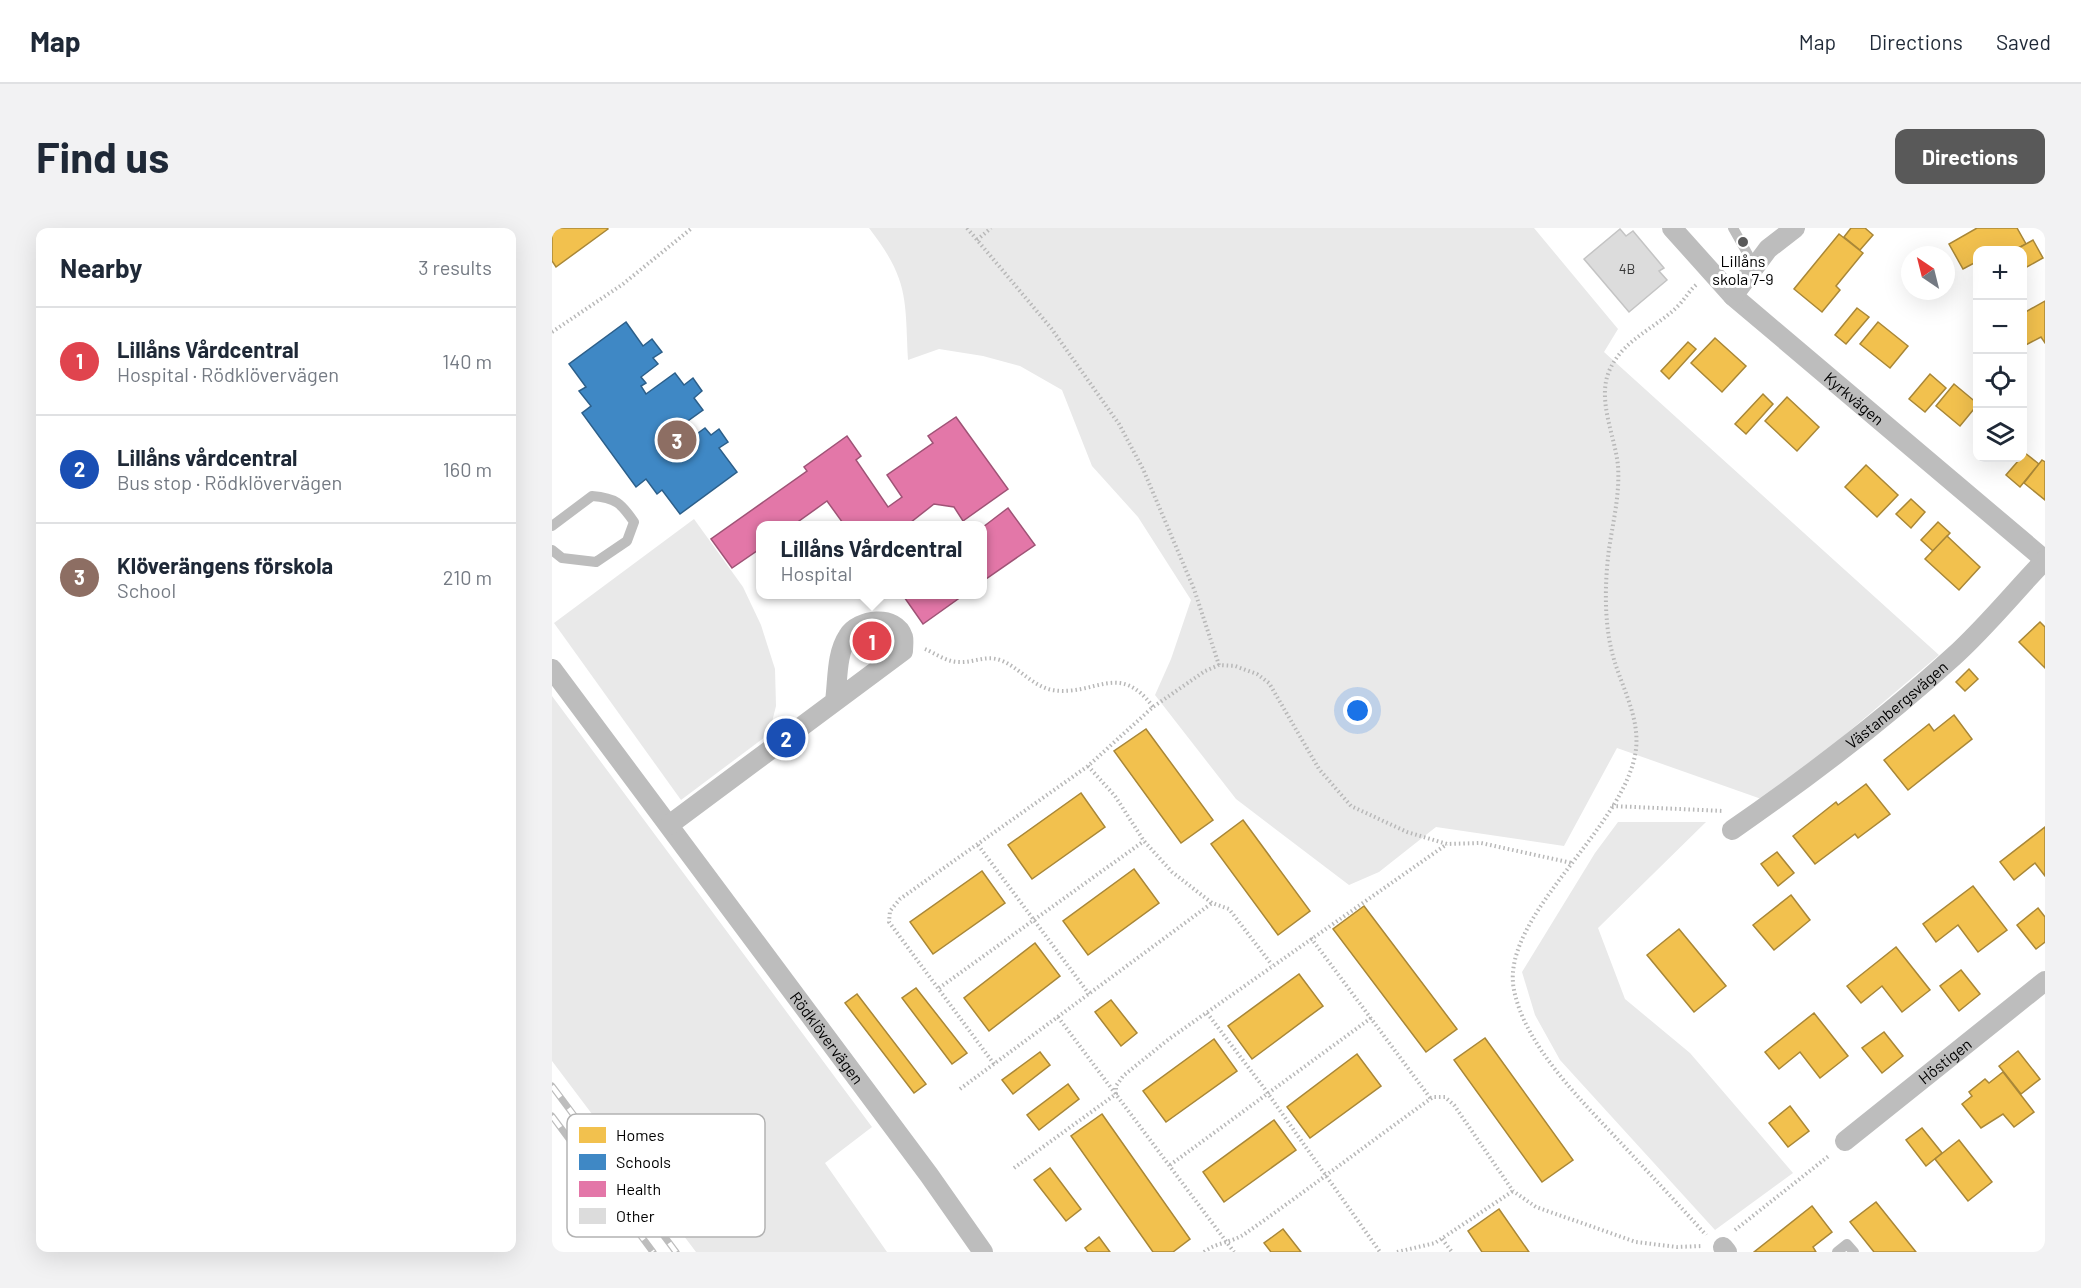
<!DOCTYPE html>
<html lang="en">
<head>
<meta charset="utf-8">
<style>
  :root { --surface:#fff; --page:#f2f2f3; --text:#1f2937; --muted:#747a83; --line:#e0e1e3; --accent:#595959 }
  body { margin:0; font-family:Barlow,sans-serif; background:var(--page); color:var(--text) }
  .controls { position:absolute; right:18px; top:18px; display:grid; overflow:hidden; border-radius:12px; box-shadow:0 6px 24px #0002 }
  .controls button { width:54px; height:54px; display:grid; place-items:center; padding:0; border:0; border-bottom:2px solid var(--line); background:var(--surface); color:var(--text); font:30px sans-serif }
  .compass { position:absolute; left:1349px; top:18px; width:54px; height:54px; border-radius:50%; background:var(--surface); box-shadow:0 6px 24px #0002; rotate:325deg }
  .you { position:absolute; left:806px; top:483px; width:21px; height:21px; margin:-15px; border:4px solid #fff; border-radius:50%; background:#1a73e8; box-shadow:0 0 0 9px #1a73e833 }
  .badge { display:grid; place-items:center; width:39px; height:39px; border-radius:50%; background:var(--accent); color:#fff; font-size:20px; font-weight:700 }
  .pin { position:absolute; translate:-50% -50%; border:3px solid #fff; box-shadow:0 2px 6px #0006 }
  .popup { position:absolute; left:204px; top:293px; width:231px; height:78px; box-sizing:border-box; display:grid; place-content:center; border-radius:12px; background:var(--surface); filter:drop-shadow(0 2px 4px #0005); font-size:20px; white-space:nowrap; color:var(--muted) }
  .popup b { font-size:22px; color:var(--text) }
  .popup::after { content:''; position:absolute; left:50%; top:100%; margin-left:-12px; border:12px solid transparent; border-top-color:var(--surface) }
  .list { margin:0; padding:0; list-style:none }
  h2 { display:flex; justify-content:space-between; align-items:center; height:78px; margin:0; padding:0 24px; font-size:26px }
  h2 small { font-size:20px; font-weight:400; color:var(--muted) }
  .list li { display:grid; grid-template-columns:39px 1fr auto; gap:18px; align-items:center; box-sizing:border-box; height:108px; padding:0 24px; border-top:2px solid var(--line) }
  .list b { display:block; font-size:22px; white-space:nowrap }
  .list p { margin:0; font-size:20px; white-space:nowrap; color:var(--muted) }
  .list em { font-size:20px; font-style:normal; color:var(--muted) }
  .icon { flex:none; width:33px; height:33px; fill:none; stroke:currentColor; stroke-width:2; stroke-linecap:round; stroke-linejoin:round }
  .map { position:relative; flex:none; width:1493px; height:1024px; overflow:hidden; border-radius:12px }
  header { display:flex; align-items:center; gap:36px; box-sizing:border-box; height:84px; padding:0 30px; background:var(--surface); border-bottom:2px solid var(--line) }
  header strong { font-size:28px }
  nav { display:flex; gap:33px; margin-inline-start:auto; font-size:21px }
  .intro { display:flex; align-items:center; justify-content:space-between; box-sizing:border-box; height:144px; padding:0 36px }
  h1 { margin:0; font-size:42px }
  .button { padding:15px 27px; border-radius:12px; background:var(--accent); color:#fff; font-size:21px; font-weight:700 }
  main { display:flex; gap:36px; padding:0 36px }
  aside { flex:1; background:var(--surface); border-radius:12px; box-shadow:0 6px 24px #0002 }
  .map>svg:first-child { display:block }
</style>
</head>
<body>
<header>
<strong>Map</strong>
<nav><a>Map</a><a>Directions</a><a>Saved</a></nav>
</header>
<div class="intro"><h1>Find us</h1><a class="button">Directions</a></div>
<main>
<aside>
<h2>Nearby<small>3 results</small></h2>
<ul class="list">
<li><span class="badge" style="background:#e0444e">1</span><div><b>Lillåns Vårdcentral</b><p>Hospital · Rödklövervägen</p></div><em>140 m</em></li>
<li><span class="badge" style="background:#1a4fb4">2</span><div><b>Lillåns vårdcentral</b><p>Bus stop · Rödklövervägen</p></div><em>160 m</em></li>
<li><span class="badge" style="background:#8d6e63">3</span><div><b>Klöverängens förskola</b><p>School</p></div><em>210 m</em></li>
</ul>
</aside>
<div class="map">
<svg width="1493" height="1024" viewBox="0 0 1493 1024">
  <rect width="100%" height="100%" fill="#fff"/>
  <g fill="#e9e9e9">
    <path d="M317,0H982L1066,101L1052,124L1387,427L1215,573L1065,520L1012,618L884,599L827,644L797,657L684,571L603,467L619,431L639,372L586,289L540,238L510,162L468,138L431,128L387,121L356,132C353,70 357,52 317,0Z"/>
    <path d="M142,291L191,359L209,397L223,441L224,478L217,506L129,572L2,395Z"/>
    <path d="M0,468L320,899L273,935L335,1024H144L0,833Z"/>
    <path d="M1066,594H1154L1046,700L1073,771L1138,825L1241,945L1163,1002L1008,832L983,787L970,744L1043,625Z"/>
  </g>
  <g fill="#f2c14e" stroke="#a98737" stroke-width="1.5">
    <path d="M7,0H55L56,1L4,39L0,33V5Z"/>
    <path d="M1299,0H1313L1321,7L1308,22L1292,9Z"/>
    <path d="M1425,0H1465L1474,16L1462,22H1426V33L1411,41L1397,16Z"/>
    <path d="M1287,6L1311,25L1284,58L1288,62L1270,84L1242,61Z"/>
    <path d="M1481,12L1491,30L1473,40L1470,22H1463Z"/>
    <path d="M1493,73V115L1489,109L1470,119V86Z"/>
    <path d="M1305,80L1317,89L1294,116L1283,107Z"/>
    <path d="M1326,94L1356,118L1338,140L1308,116Z"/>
    <path d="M1163,110L1194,138L1170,164L1139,135Z"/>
    <path d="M1136,114L1144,121L1117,151L1109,143Z"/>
    <path d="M1378,146L1394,160L1373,184L1357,171Z"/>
    <path d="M1402,156L1426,176L1408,198L1384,178Z"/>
    <path d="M1211,166L1221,176L1194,206L1183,196Z"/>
    <path d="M1235,169L1267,199L1245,223L1213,193Z"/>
    <path d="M1473,225L1487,236L1468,259L1454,247Z"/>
    <path d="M1490,232L1493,234V272L1472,255Z"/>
    <path d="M1314,237L1346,267L1325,289L1293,259Z"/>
    <path d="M1359,271L1373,284L1359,300L1344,286Z"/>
    <path d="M1386,294L1398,305L1381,323L1369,312Z"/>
    <path d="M1395,308L1428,339L1407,362L1373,331Z"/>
    <path d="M1488,394L1493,399V440L1467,414Z"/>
    <path d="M1417,441L1426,451L1413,463L1404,454Z"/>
    <path d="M1402,487L1420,511L1356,562L1332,532L1377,496L1382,503Z"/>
    <path d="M594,501L661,592L629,615L562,523Z"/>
    <path d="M1314,556L1338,586L1306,610L1303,606L1263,636L1241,608L1284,574L1286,577Z"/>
    <path d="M529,565L553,599L480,651L456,617Z"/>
    <path d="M691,592L758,683L726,707L659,616Z"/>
    <path d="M1493,599V648L1483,635L1462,652L1448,634Z"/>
    <path d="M1225,624L1242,645L1226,658L1209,636Z"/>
    <path d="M582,641L607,675L536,727L511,693Z"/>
    <path d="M430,643L453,675L381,726L358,694Z"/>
    <path d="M1421,658L1455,702L1426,724L1406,697L1384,714L1371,696Z"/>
    <path d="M1239,667L1258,692L1222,722L1201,697Z"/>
    <path d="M812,678L905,801L874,824L781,701Z"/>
    <path d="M1486,680L1493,689V714L1484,721L1465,697Z"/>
    <path d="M1127,701L1174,758L1142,784L1095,727Z"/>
    <path d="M483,715L508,748L437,803L412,770Z"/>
    <path d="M1344,719L1378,762L1350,784L1330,758L1309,775L1295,758Z"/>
    <path d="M1409,742L1428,766L1407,783L1388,758Z"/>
    <path d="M747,746L771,778L700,831L676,798Z"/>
    <path d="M364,760L415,825L400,836L350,770Z"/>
    <path d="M305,766L374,856L362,865L293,775Z"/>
    <path d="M559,772L585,805L569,818L543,784Z"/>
    <path d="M1262,785L1296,828L1268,850L1248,824L1227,841L1213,824Z"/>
    <path d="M1332,804L1351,828L1330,845L1310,820Z"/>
    <path d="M933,810L1021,932L990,954L902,832Z"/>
    <path d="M662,811L685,843L614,894L591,863Z"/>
    <path d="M1466,823L1488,851L1469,866L1447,838Z"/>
    <path d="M488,824L498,837L461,866L450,852Z"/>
    <path d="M805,826L829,858L758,910L735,879Z"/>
    <path d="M1451,844L1482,884L1462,899L1451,886L1429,900L1410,876L1420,868L1417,864L1433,851L1437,855Z"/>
    <path d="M516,856L527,871L487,902L475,887Z"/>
    <path d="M1238,878L1257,903L1236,919L1217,895Z"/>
    <path d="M550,886L638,1011L621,1024H601L519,908Z"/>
    <path d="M722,892L744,922L672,974L651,944Z"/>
    <path d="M1370,900L1390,925L1374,938L1354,912Z"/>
    <path d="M1407,912L1440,954L1416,973L1383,931Z"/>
    <path d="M498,940L529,981L514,993L482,952Z"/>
    <path d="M1324,974L1364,1024H1322L1298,994Z"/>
    <path d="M1260,978L1280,1004L1261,1019L1264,1024H1202Z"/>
    <path d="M947,981L977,1024H930L916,1003Z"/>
    <path d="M731,1001L749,1024H719L712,1015Z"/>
    <path d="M547,1009L558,1024H536L533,1020Z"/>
  </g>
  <path fill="#3f88c5" stroke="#2c5f8a" stroke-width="1.5" d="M74,94L91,118L100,111L110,124L101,130L106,136L89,149L94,155L89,158L94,166L123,145L132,157L141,150L150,163L142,170L151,182L122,203L131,216L153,200L159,207L167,201L176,214L167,220L185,244L128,286L110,262L105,266L94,251L84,259L30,185L39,178L27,163L34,159L17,136Z"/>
  <g fill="#e377a8" stroke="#9f5376" stroke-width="1.5">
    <path d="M404,189L456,261L411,293L402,279L382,276L354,298H301L298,294L293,298L275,273L240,298H209V320L180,340L159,311L255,243L252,239L295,208L309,228L304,232L336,279L350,269L335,247L381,215L376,208Z"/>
    <path d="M456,280L483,317L431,353V299Z"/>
    <path d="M350,366H413L371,396Z"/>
  </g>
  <path fill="#dcdcdc" stroke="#c4c4c4" stroke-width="1.5" d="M1068,1L1074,8L1081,3L1112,40L1107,43L1115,52L1077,84L1032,31Z"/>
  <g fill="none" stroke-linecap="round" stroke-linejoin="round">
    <g stroke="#b8b8b8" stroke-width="4" stroke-dasharray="1.5 3" stroke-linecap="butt">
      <path d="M415,0L499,100L567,196L591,241L642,361L667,437"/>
      <path d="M425,12L439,0"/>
      <path d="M1144,57C1137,63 1133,71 1126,78C1104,100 1072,111 1058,141C1044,171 1063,207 1066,238C1068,266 1061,294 1057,321C1053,352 1052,389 1059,420C1066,453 1088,486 1084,521C1075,599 947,688 962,762C973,818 1030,873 1068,914C1097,945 1126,976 1154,1007"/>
      <path d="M0,104L71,56L140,0"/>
      <path d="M373,421C383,425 394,434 407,434C421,435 433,427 448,432C467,439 480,458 500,462C543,469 567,432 601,479"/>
      <path d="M536,538L563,568L592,613L620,644L660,675L677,681L720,737"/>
      <path d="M1060,578L1172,583"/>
      <path d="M426,617L537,766"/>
      <path d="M759,710L879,871"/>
      <path d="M387,760L592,613"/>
      <path d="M655,785L712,860L828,1024"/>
      <path d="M506,789L682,1024"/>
      <path d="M442,836L337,694L338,683L348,671L536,538L601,479L653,443L667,437L683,438L705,446L717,455L767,541L799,578L855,604L895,616L929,615L1020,635"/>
      <path d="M408,861L660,675"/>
      <path d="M618,937L819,790"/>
      <path d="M462,940L564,866V858L571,848L617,811L895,616"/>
      <path d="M1183,1002L1278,927"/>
      <path d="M890,1011L900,1024"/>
      <path d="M652,1024C665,1014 680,1015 694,1005C757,961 818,914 881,869H893L902,877L961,963L984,979L1084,1014L1125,1019L1151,1018"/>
      <path d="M845,1024L883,1015L961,963"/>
    </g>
    <g stroke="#bdbdbd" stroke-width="10">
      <path d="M1181,0L1203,39"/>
      <path d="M0,298L40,268C64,270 69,275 82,294L75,313L44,334L10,330L0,322"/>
      <path d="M1285,1024L1295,1016L1302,1024"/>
    </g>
    <g stroke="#bdbdbd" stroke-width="20">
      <path id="s1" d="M1120,0L1181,68L1493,332"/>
      <path d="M1181,68L1216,21L1243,0"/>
      <path id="s2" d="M0,441L377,947L431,1024"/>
      <path d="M117,597L351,423C351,419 352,413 351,409C344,386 306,391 296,408C284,426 286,452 283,473"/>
      <path id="s3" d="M1180,602C1258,548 1332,492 1402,428C1435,398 1463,363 1493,332"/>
      <path id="s4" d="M1293,913L1493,753"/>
      <path d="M1171,1019L1175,1024"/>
    </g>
    <defs>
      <g id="rail">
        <path d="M0,858L124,1024"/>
        <path d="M0,888L101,1024"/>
      </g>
    </defs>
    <use href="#rail" stroke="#bdbdbd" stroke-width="7"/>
    <use href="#rail" stroke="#fff" stroke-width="4.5" stroke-dasharray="14" stroke-linecap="butt"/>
  </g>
  <circle fill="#595959" stroke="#fff" stroke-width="2" cx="1191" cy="14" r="6"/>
  <g text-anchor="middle" stroke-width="6" stroke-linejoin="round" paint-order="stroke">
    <g font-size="14" fill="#373737">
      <text x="1075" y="46">4B</text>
    </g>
    <g font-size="16" fill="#000" stroke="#fff">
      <text x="1191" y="39">Lillåns<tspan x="1191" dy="18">skola 7-9</tspan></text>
    </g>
    <g font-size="16" fill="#000" stroke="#fff">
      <text dy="6" stroke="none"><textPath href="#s1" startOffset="250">Kyrkvägen</textPath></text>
      <text dy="6" stroke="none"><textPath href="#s3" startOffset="207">Västanbergsvägen</textPath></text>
      <text dy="6" stroke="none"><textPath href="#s2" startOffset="460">Rödklövervägen</textPath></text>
      <text dy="6" stroke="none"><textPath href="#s4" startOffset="128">Höstigen</textPath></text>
    </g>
  </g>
  <rect x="15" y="886" width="198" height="123" rx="9" fill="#fff" stroke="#b2b2b2" stroke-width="1.5"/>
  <rect x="27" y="899" width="27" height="16" fill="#f2c14e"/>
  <rect x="27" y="926" width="27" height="16" fill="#3f88c5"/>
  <rect x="27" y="953" width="27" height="16" fill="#e377a8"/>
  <rect x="27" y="980" width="27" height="16" fill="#dcdcdc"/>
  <g font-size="16" fill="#000">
    <text x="64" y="913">Homes</text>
    <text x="64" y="940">Schools</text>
    <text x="64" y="967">Health</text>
    <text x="64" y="994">Other</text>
  </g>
</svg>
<div class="controls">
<button>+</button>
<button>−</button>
<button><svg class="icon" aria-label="locate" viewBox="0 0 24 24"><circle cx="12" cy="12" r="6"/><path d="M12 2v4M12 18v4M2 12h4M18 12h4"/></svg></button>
<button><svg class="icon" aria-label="layers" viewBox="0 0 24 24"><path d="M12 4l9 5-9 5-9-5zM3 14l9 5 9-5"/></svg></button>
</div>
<svg class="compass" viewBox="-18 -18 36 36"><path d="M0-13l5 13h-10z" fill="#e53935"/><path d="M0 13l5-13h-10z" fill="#747a83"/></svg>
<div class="you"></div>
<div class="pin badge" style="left:320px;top:413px;background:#e0444e">1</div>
<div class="popup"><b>Lillåns Vårdcentral</b>Hospital</div>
<div class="pin badge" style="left:234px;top:510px;background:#1a4fb4">2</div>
<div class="pin badge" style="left:125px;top:212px;background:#8d6e63">3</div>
</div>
</main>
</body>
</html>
